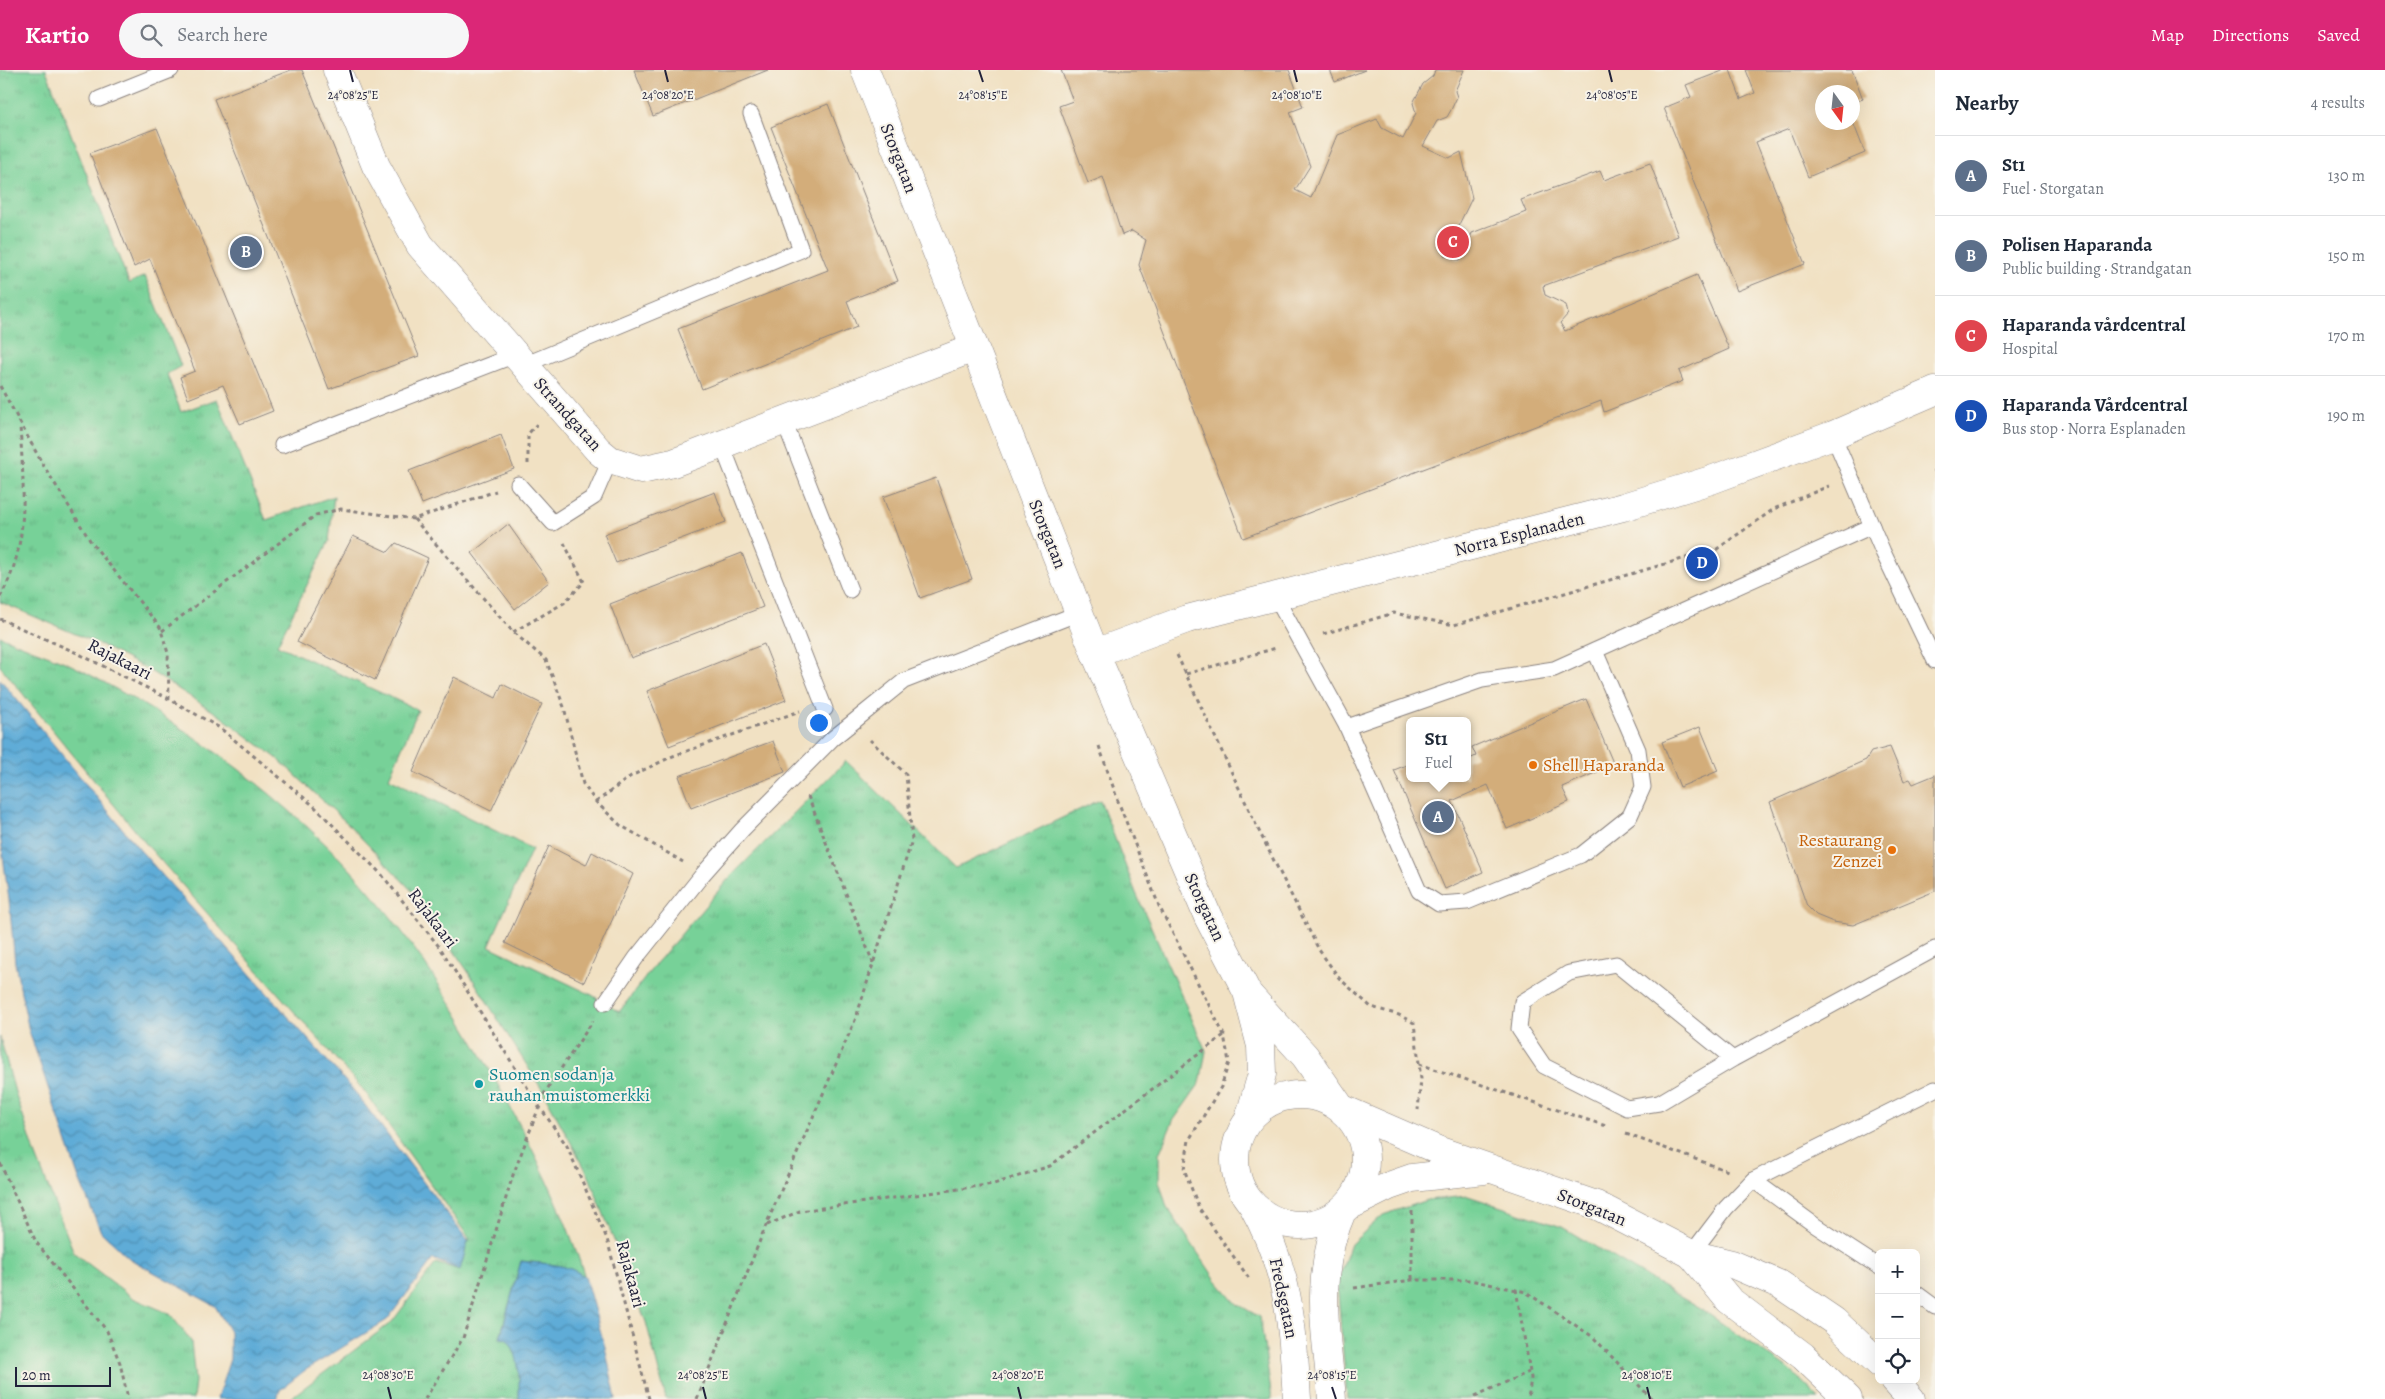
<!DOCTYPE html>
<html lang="en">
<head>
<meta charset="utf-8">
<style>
  :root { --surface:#fff; --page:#f6f6f7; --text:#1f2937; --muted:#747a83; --line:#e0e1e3; --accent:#db2777 }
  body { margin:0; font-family:Alegreya,serif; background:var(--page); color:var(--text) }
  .controls { position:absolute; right:15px; bottom:15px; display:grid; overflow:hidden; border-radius:8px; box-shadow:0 5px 20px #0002 }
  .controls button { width:45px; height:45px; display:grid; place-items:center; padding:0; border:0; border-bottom:1px solid var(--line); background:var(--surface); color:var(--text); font:25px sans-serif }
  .compass { position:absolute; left:1815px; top:15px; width:45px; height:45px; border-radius:50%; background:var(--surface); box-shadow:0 5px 20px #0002; rotate:165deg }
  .scale { position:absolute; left:15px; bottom:12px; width:96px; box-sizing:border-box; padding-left:5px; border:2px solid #22223b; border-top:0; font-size:14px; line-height:18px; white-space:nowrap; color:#22223b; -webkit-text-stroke:4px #f7f3e8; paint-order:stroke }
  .you { position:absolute; left:818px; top:652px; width:18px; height:18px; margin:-12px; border:4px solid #fff; border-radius:50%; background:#1a73e8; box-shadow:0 0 0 8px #1a73e833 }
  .badge { display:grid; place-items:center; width:32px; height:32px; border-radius:50%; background:var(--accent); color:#fff; font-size:16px; font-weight:700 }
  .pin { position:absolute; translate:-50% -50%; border:2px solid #fff; box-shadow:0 1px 5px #0006 }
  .popup { position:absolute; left:1406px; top:647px; width:65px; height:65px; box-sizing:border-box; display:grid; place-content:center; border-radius:8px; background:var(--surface); filter:drop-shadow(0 1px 4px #0005); font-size:16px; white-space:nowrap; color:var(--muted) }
  .popup b { font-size:19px; color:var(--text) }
  .popup::after { content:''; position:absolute; left:50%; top:100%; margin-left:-10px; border:10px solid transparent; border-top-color:var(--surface) }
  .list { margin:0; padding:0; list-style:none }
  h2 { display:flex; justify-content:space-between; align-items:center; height:65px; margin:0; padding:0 20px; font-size:21px }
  h2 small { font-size:16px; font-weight:400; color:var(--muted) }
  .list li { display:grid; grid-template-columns:32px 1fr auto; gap:15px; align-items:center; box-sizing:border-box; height:80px; padding:0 20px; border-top:1px solid var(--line) }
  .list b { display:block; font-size:19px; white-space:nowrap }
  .list p { margin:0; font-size:16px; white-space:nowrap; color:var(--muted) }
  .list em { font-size:16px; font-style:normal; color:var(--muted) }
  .icon { flex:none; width:28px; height:28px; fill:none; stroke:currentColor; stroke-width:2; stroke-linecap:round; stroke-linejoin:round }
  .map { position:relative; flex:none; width:1935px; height:1329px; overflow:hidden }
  header { display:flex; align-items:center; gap:30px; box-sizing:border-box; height:70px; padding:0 25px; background:var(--accent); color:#fff }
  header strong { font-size:24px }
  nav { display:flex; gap:28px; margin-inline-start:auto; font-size:18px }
  .search { width:350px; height:45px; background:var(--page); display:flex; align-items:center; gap:12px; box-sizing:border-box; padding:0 18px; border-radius:28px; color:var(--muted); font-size:19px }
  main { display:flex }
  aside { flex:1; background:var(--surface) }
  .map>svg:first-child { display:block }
</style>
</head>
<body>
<header>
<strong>Kartio</strong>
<div class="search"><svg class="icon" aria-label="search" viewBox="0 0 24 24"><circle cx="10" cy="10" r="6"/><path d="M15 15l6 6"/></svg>Search here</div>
<nav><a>Map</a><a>Directions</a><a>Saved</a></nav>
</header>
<main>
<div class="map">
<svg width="1935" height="1329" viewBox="0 0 1935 1329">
  <defs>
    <pattern id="park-tufts" width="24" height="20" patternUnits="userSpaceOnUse" patternTransform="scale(1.25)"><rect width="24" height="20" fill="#77d198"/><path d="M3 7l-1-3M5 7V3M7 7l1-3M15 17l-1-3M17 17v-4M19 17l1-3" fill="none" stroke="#67b384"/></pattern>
    <pattern id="water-waves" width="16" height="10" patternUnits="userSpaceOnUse" patternTransform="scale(1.25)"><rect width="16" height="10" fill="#5eacd7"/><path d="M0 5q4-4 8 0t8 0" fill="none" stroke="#4d8cb0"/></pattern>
  </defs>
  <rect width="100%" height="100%" fill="#f7f3e8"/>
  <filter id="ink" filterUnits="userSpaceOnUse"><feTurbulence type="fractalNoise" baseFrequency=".02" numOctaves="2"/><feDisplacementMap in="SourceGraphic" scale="10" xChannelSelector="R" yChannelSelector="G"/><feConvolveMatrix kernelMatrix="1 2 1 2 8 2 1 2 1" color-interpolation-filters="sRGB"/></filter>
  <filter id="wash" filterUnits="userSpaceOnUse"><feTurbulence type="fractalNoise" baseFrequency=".0096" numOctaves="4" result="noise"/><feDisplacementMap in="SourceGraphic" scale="20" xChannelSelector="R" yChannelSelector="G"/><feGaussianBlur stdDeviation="1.12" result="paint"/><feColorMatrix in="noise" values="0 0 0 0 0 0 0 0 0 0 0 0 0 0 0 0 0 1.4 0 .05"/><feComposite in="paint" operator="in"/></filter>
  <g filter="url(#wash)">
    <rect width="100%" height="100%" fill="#f1e1c3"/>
    <g fill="url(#park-tufts)" stroke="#4c7a6a">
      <path d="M0,0H46L129,213L145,206L181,296L167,304L181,342L217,329L266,450L334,426L329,471L277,575L418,640L389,708L532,779L489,876L592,925L619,942L654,896L730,807L846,691L956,798L1100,730L1136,823L1206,981L1200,1013L1173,1051L1159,1084V1111L1167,1137L1216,1210L1237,1234L1260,1247L1272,1329H666L646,1252L588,1104L541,1018L467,900L415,824L347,753L278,689L219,645L150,601L99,574L0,532Z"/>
      <path d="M0,566C22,576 45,584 67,593C86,602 105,613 123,623C211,672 306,746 371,823C421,881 461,948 498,1015C533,1078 563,1138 585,1207C569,1194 541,1193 521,1191L500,1267C523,1273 519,1310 519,1329H289L392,1252L436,1193L460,1200L469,1168L365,1022L147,775L0,596Z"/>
      <path d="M0,967L15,1022L36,1086L74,1183L133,1228L170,1244L191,1271L195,1311L193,1329H0Z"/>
      <path d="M1468,1126L1562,1157L1704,1241L1791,1301L1820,1329H1347L1337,1212L1351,1174L1383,1145L1427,1130Z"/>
    </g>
    <g fill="url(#water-waves)" stroke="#406789">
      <path d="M0,609L140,780L355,1022L468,1171L460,1200L433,1189L387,1250L304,1301L280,1320L277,1329H217L230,1289V1262L215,1236L130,1189L101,1162L79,1109L29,961L15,893L9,830L0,764Z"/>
      <path d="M521,1191C542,1194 568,1193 585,1207L605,1277L616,1329H519C519,1309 521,1286 507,1269L500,1268Z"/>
    </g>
    <g id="blocks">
      <g fill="#d3ad7a">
        <path d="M291,0H302L419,286L329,319L214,29Z"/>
        <path d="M634,0H768L653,46Z"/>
        <path d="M1061,0H1289L1303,37L1290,42L1310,96L1295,120L1311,128L1337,65L1377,49L1382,58L1403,69L1416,43L1413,33L1423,14L1433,6L1435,0H1464L1455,21L1457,27L1451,40L1447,47L1437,51L1423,76L1449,88L1461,82L1472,128L1444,185L1460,190L1472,163L1526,142L1521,130L1600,101L1604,110L1650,93L1678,166L1543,216L1545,225L1566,235L1568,244L1560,253L1565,261L1697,205L1729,279L1679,301L1683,311L1604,342L1601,331L1243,468L1139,195L1146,170L1132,161L1122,165L1103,107L1088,113L1059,36L1073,31Z"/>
        <path d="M1330,0H1365L1335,12Z"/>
        <path d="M1725,0H1730L1741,29L1755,23L1746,0H1852L1863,29L1852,33V22H1822V52H1853L1865,83L1808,107L1789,59L1756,72L1805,194L1737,221L1664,38L1691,27L1686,15Z"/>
        <path d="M828,34L898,211L847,231L857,257L702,319L678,259L828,200L771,57Z"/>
        <path d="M157,58L273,341L240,354L223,315L188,329L180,307L195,301L150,189L134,197L90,83Z"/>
        <path d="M501,365L514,399L422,434L409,401Z"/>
        <path d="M936,408L972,509L920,528L883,427Z"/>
        <path d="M715,422L726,452L616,493L604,464Z"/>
        <path d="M508,454L549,512L515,539L472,483Z"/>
        <path d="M353,466L388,482L396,473L428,488L375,610L297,572Z"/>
        <path d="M742,483L763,537L631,588L610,534Z"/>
        <path d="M764,574L786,630L669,676L647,621Z"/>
        <path d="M454,607L496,628L502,614L542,634L491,741L413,702Z"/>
        <path d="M1586,629L1614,695L1562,717L1569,732L1507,759L1488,715L1452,731L1483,802L1445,819L1394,700L1409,694V708H1467V690L1476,686L1472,677Z"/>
        <path d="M1700,657L1718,701L1680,717L1662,672Z"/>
        <path d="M773,671L785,702L691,738L679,706Z"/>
        <path d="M1890,677L1904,711L1910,709L1913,714L1935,705V821L1853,855L1833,852L1816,845L1807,836L1770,732L1866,690L1871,682Z"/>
        <path d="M549,776L586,795L592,782L633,804L584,912L505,873Z"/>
      </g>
    </g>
  </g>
  <g filter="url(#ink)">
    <use href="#blocks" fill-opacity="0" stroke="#8a827f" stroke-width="1"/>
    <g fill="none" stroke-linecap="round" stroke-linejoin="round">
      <defs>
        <g id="service">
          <path d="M99,29L171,0"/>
          <path d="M524,295L801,180L751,44"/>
          <path d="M784,351L850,520"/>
          <path d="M1833,365L1883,482L1935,591"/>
          <path d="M282,375L515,285"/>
          <path d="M722,375L825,639"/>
          <path d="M518,414L553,453L594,427L610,390"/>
          <path d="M1275,526L1347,657L1419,821L1439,834L1467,832L1581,785L1630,746L1643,717L1638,680L1595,581"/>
          <path d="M1347,657L1482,610L1554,599L1872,456"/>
          <path d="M605,933L636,888L703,804L742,760L832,669L852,653L904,611L1079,543"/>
          <path d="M1733,989L1616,894L1569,903L1522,932L1519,959L1544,996L1627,1038L1659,1033L1733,989L1935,879"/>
          <path d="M1753,1110L1816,1156L1879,1197"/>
          <path d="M1691,1184L1726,1138L1753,1110L1935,1019"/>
          <path d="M1916,1223L1935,1237"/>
        </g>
        <g id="minor">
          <path d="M337,0L376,96L420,175L598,380L610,390L641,400L673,393L974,278"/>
          <path d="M865,0L1095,583L1208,847L1247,922L1261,976L1262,1004L1249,1049"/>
          <path d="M1095,583L1187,549L1623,437L1711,410L1833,365L1935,321"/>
          <path d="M1249,925L1305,986L1341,1038L1440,1081L1596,1135L1691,1184L1732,1194L1781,1215L1834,1251L1879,1293"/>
          <circle cx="1300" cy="1090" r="65"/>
          <path d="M1252,1134C1290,1202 1292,1253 1297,1329"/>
          <path d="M1691,1184L1729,1230L1803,1286L1848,1329"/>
          <path d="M1894,1310L1911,1329"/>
          <path d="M1332,1329C1326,1259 1313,1206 1343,1139L1389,1116L1412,1108L1484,1100"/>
        </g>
      </defs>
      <use href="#service" stroke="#8a827f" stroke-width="17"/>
      <use href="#minor" stroke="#8a827f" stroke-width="29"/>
      <g stroke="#8a827f" stroke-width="3" stroke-dasharray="4 4" stroke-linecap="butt">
        <path d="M0,316L42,393L91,472L160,557L168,583L169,628"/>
        <path d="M528,394V364L537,354"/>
        <path d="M1934,399L1935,401"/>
        <path d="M414,449L513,562L546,590L564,637L583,714L596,732L620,755L683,792"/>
        <path d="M0,527C31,475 23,412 20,355"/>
        <path d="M0,549L77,583L169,629L220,658L314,736L382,805L441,879L537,1033L567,1076L607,1169L649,1329"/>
        <path d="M162,561L316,445L341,439L414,449L496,421"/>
        <path d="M513,562L564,533L584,512L564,473"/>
        <path d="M1323,564L1394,543L1454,555L1717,479L1774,439L1829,416"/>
        <path d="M1177,585L1258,759L1319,880L1339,908L1371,937L1399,945L1414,953L1421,1009L1418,1040"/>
        <path d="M1186,604L1276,578"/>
        <path d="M1099,676L1118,731L1159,836L1224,965L1229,992L1221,1017L1189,1070L1184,1099L1199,1138L1251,1211"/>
        <path d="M808,726L873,893"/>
        <path d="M596,732L631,706L673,686L800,641"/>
        <path d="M1419,994L1606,1056"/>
        <path d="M1626,1064L1728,1101"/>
        <path d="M0,1093L36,1172L107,1261L120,1293L128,1329"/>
        <path d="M1412,1141V1209"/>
        <path d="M767,1155L800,1141L994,1114L1050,1096L1224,965"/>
        <path d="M1354,1218L1412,1210H1470L1526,1222L1593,1267L1652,1329"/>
        <path d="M1516,1219L1531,1308L1528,1329"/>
        <path d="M1475,1326L1529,1302"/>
        <path d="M425,1329L463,1268L513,1105L544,1024L593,951"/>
        <path d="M697,1329L766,1155L856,948L912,770L906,704L870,670"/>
      </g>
      <use href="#service" stroke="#fff" stroke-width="15"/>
      <use href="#minor" stroke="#fff" stroke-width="28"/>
    </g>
  </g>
  <path fill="none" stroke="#22223b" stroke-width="2" d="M350,0L353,12M665,0L668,12M979,0L983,12M1294,0L1297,12M1609,0L1612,12M388,1317L391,1329M703,1317L706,1329M1018,1317L1021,1329M1332,1317L1336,1329M1647,1317L1650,1329"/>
  <g fill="#e8710a" stroke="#f7f3e8" stroke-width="2">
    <circle cx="1533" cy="695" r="5"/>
    <circle cx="1892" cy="780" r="5"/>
  </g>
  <circle fill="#0f9aa8" stroke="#f7f3e8" stroke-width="2" cx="479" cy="1014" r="5"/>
  <g text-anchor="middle" stroke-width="4" stroke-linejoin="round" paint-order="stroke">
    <g font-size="18" fill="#22223b" stroke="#f7f3e8">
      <text transform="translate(899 88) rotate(69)" y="6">Storgatan</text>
      <text transform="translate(568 344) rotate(48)" y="6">Strandgatan</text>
      <text transform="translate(1048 464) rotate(68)" y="6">Storgatan</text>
      <text transform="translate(1519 464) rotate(-14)" y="6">Norra Esplanaden</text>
      <text transform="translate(120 589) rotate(27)" y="6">Rajakaari</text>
      <text transform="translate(1205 837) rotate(65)" y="6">Storgatan</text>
      <text transform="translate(433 848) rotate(53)" y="6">Rajakaari</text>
      <text transform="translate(1592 1137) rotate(22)" y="6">Storgatan</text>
      <text transform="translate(631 1204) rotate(75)" y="6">Rajakaari</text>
      <text transform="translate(1284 1228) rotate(78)" y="6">Fredsgatan</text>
    </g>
    <g font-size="18" fill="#c56008" stroke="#f7f3e8" text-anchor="start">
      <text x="1543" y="701">Shell Haparanda</text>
      <text x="1882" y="776" text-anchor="end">Restaurang<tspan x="1882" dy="21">Zenzei</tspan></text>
    </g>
    <g font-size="18" fill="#0d838f" stroke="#f7f3e8" text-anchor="start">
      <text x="489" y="1010">Suomen sodan ja<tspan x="489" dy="21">rauhan muistomerkki</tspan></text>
    </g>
  </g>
  <g font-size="12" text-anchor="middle" fill="#22223b" stroke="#f7f3e8" stroke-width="4" stroke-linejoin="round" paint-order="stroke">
    <text x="353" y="29">24°08'25"E</text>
    <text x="668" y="29">24°08'20"E</text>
    <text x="983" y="29">24°08'15"E</text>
    <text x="1297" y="29">24°08'10"E</text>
    <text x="1612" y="29">24°08'05"E</text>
    <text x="388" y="1309">24°08'30"E</text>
    <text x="703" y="1309">24°08'25"E</text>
    <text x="1018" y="1309">24°08'20"E</text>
    <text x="1332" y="1309">24°08'15"E</text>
    <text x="1647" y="1309">24°08'10"E</text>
  </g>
</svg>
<div class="controls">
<button>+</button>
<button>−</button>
<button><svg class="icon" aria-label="locate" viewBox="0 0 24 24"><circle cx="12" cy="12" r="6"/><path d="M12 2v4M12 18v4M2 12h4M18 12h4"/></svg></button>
</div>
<svg class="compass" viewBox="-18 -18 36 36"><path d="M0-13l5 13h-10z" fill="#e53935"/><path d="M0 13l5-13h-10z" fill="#747a83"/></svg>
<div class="scale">20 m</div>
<div class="you"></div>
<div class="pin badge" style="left:1438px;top:747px;background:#5c6f8a">A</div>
<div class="popup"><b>St1</b>Fuel</div>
<div class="pin badge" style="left:246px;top:182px;background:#5c6f8a">B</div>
<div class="pin badge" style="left:1453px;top:172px;background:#e0444e">C</div>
<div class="pin badge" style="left:1702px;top:493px;background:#1a4fb4">D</div>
</div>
<aside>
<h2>Nearby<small>4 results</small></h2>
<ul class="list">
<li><span class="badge" style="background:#5c6f8a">A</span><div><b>St1</b><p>Fuel · Storgatan</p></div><em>130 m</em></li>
<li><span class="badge" style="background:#5c6f8a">B</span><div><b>Polisen Haparanda</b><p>Public building · Strandgatan</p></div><em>150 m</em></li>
<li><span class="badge" style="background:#e0444e">C</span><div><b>Haparanda vårdcentral</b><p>Hospital</p></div><em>170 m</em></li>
<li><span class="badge" style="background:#1a4fb4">D</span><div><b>Haparanda Vårdcentral</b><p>Bus stop · Norra Esplanaden</p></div><em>190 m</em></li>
</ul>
</aside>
</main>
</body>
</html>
